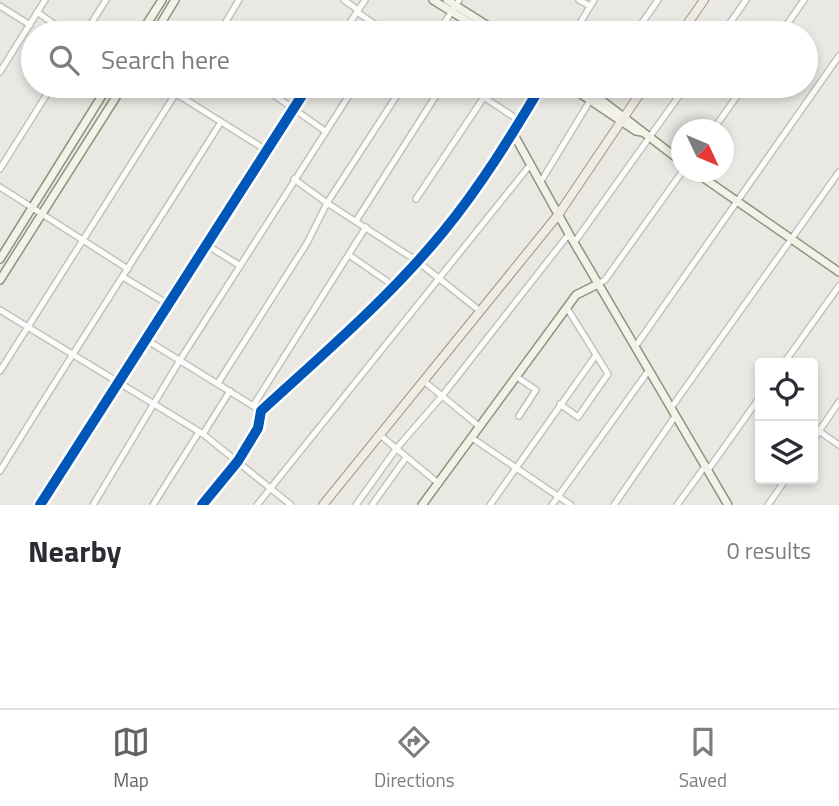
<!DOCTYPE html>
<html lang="en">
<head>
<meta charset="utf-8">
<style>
  :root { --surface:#fff; --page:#f2f2f3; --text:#2b2b33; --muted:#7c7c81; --line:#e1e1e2; --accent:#636361 }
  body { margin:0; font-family:"Titillium Web",sans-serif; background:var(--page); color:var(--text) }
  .controls { position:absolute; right:21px; bottom:21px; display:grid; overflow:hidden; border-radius:7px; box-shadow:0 4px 10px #0003 }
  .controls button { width:63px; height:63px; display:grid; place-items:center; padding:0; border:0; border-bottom:2px solid var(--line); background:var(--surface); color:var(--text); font:35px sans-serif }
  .compass { position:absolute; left:671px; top:119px; width:63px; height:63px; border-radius:50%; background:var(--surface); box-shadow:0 4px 10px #0003; rotate:134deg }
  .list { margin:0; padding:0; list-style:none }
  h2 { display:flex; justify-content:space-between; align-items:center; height:91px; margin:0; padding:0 28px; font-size:30px }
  h2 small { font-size:23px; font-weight:400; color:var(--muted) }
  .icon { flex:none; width:38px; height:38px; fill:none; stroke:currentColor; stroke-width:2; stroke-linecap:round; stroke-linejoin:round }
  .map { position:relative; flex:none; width:839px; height:505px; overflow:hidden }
  .search { position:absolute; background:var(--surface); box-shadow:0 4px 10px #0003; left:21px; right:21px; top:21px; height:77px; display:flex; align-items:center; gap:18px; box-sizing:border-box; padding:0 24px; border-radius:38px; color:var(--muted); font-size:26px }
  .sheet { height:203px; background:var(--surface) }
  nav { display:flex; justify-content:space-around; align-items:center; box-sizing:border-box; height:98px; border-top:2px solid var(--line); background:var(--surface); font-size:19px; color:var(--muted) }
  nav a { display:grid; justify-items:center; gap:4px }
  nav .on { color:var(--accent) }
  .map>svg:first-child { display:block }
</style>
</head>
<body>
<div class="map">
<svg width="839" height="505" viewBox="0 0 839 505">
  <rect width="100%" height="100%" fill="#eae8e3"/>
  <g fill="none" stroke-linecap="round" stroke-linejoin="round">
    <defs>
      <g id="street">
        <path d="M344,0L358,10"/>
        <path d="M579,0L590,6"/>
        <path d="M0,6L30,25"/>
        <path d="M37,12L67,33"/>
        <path d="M357,12L388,33"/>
        <path d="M85,33L106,0"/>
        <path d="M219,33L239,0"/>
        <path d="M343,33L365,0"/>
        <path d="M438,33L459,0"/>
        <path d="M574,33L594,0"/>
        <path d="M635,33L658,0"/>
        <path d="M723,33L746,0"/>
        <path d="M781,33L804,0"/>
        <path d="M0,72L45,0"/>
        <path d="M164,86L266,150"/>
        <path d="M261,86L325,131"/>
        <path d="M467,86L520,121"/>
        <path d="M595,94L600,86"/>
        <path d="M180,96L186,86"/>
        <path d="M713,130L744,86"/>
        <path d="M0,169L52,86"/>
        <path d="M294,179L327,203L417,261L480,311"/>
        <path d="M540,183L591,99"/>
        <path d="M0,187L128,269"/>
        <path d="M416,199L484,97"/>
        <path d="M356,221L442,86"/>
        <path d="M574,243L686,86"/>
        <path d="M205,244L239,265"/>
        <path d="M349,255L394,286"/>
        <path d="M123,277L168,304"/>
        <path d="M598,284L605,280L682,172"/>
        <path d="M0,310L203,434L291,505"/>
        <path d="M145,339L255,407"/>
        <path d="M635,347L839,56"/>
        <path d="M784,363L839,286"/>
        <path d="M0,371L176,93"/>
        <path d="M517,377L536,390L519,416"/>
        <path d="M425,382L480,427"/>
        <path d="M218,383L307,243L327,203L403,86"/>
        <path d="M560,404L578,417L608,374L567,308"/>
        <path d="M253,406L366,227"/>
        <path d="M671,408L839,172"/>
        <path d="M813,427L839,445"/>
        <path d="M203,434L230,391"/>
        <path d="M380,435L438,483"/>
        <path d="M472,438L571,505"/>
        <path d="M813,440L839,402"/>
        <path d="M708,470L760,397"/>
        <path d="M0,471C72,353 148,238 221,122"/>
        <path d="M40,505L308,86"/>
        <path d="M93,505L180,360L355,86"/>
        <path d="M153,505L199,432"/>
        <path d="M202,505L238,461L258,428L261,411C323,354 389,298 443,232C480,187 512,135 541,86"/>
        <path d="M257,505L530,165"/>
        <path d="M356,505L396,449L442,396L569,234"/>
        <path d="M372,505L405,459"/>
        <path d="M490,505L596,355"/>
        <path d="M552,505L649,370"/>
        <path d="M614,505L676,415"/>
        <path d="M677,505L706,465"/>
        <path d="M768,505L786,479"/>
      </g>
      <g id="secondary">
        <path d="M433,0L486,33"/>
        <path d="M447,0L499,33"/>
        <path d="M141,33L162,0"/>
        <path d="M155,33L175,0"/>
        <path d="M569,86L636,131L642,132"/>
        <path d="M583,86L682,162"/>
        <path d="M513,133L569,234L728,505"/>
        <path d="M695,172L839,272"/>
        <path d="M0,259L108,86"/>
        <path d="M0,280L123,86"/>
        <path d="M422,505L576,295L598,284"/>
      </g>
      <g id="primary">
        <path d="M681,33L704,0"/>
        <path d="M323,505L558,215L645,86"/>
      </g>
    </defs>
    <use href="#street" stroke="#c2c2bf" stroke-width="8"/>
    <use href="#secondary" stroke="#91937c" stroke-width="10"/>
    <use href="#primary" stroke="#a09681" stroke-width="10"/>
    <use href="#street" stroke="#fcfcfb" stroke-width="5"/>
    <use href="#secondary" stroke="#f2f2e8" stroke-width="7"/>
    <use href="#primary" stroke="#f0ebe3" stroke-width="8"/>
    <defs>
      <g id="cycleway">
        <path d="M40,505L308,86"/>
        <path d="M202,505L238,461L258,428L261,411C323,354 389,298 443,232C480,187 512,135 541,86"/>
      </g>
    </defs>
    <use href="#cycleway" stroke="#fff" stroke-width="15"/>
    <use href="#cycleway" stroke="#0057b8" stroke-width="10"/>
  </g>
</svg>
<div class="controls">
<button><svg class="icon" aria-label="locate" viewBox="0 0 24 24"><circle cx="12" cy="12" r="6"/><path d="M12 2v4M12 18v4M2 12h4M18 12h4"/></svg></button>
<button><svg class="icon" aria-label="layers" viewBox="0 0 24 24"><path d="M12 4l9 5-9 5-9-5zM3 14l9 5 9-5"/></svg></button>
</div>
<svg class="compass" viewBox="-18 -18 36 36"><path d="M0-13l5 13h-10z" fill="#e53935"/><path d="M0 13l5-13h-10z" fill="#7c7c81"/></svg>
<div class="search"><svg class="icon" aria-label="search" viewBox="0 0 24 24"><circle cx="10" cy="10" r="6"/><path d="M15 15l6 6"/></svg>Search here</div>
</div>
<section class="sheet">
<h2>Nearby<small>0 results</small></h2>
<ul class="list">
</ul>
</section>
<nav>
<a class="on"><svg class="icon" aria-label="map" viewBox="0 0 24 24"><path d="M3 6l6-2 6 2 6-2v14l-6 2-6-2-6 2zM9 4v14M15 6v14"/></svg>Map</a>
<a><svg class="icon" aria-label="directions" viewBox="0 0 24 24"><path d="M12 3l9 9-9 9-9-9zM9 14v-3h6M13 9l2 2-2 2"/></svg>Directions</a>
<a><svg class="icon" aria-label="saved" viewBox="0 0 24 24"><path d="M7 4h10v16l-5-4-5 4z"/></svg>Saved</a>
</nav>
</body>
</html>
